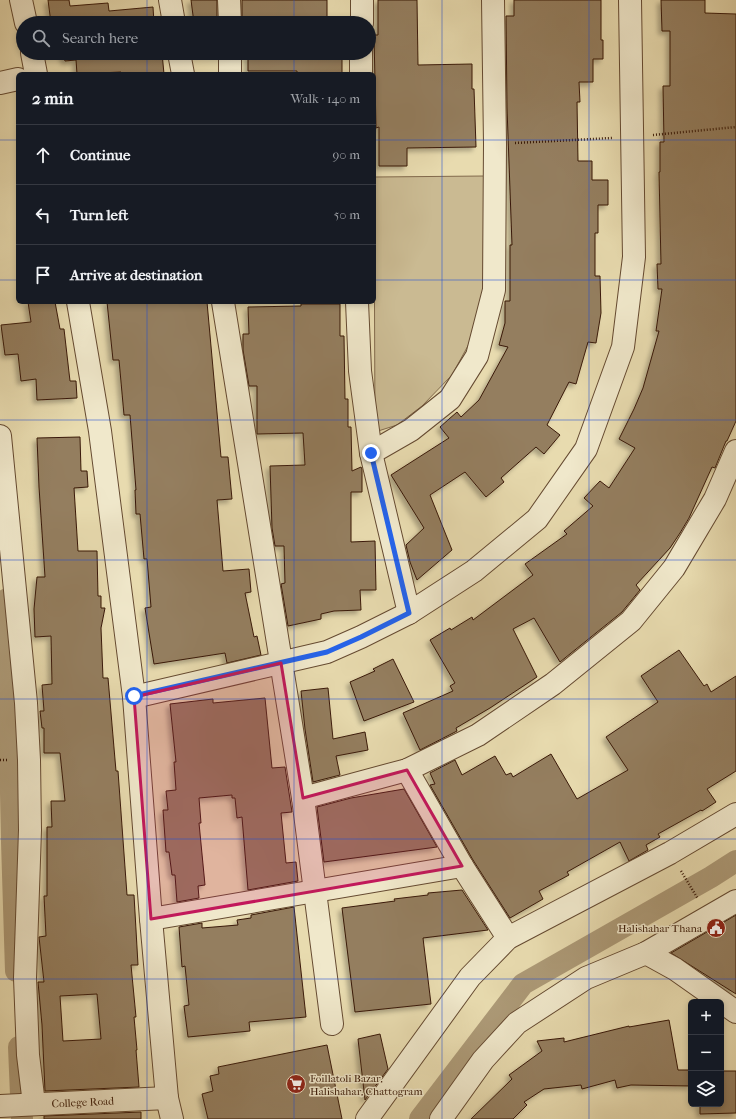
<!DOCTYPE html>
<html lang="en">
<head>
<meta charset="utf-8">
<style>
  :root { --surface:#171b24; --page:#20242c; --text:#f1f3f6; --muted:#9ea1a6; --line:#363941 }
  body { margin:0; font-family:"IM FELL French Canon",serif; background:var(--page); color:var(--text) }
  .controls { position:absolute; right:12px; bottom:12px; display:grid; overflow:hidden; border-radius:6px; box-shadow:0 2px 6px #0003 }
  .controls button { width:36px; height:36px; display:grid; place-items:center; padding:0; border:0; border-bottom:1px solid var(--line); background:var(--surface); color:var(--text); font:20px sans-serif }
  .stop { position:absolute; width:12px; height:12px; margin:-9px; border:3px solid #2563eb; border-radius:50%; background:#fff }
  .stop.end { background:#2563eb; border-color:#fff; box-shadow:0 1px 4px #0008 }
  .list { margin:0; padding:0; list-style:none }
  h2 { display:flex; justify-content:space-between; align-items:center; height:52px; margin:0; padding:0 16px; font-size:17px }
  h2 small { font-size:13px; font-weight:400; color:var(--muted) }
  .list li { display:grid; grid-template-columns:26px 1fr auto; gap:12px; align-items:center; box-sizing:border-box; height:60px; padding:0 16px; border-top:1px solid var(--line) }
  .list b { display:block; font-size:15px; white-space:nowrap }
  .list em { font-size:13px; font-style:normal; color:var(--muted) }
  .icon { flex:none; width:22px; height:22px; fill:none; stroke:currentColor; stroke-width:2; stroke-linecap:round; stroke-linejoin:round }
  .map { position:relative; flex:none; width:736px; height:1119px; overflow:hidden }
  .search { position:absolute; background:var(--surface); box-shadow:0 2px 6px #0003; left:16px; top:16px; width:360px; height:44px; display:flex; align-items:center; gap:10px; box-sizing:border-box; padding:0 14px; border-radius:22px; color:var(--muted); font-size:15px }
  .panel { position:absolute; background:var(--surface); box-shadow:0 2px 6px #0003; left:16px; top:72px; width:360px; height:232px; border-radius:6px }
  .map>svg:first-child { display:block }
</style>
</head>
<body>
<div class="map">
<svg width="736" height="1119" viewBox="0 0 736 1119">
  <defs>
    <filter id="shadow"><feDropShadow dx="-3.5" dy="3.5" stdDeviation="2" flood-color="#0004"/></filter>
  </defs>
  <rect width="100%" height="100%" fill="#e8dbaf"/>
  <filter id="stains"><feTurbulence type="fractalNoise" baseFrequency=".005" numOctaves="4"/><feColorMatrix values="0 0 0 0 .2 0 0 0 0 .09 0 0 0 0 .02 0 0 0 .5 -.17"/></filter>
  <radialGradient id="worn" r=".72"><stop offset=".6" stop-color="#630" stop-opacity="0"/><stop offset="1" stop-color="#630" stop-opacity=".3"/></radialGradient>
  <path fill="#caba92" stroke="#826a4c" d="M484,176L485,278L476,331L452,375L422,406L397,425L375,432L374,177Z"/>
  <g fill="none" stroke-linecap="round" stroke-linejoin="round">
    <g stroke="#ac9976" stroke-width="22">
      <path d="M7,599L12,842L16,971"/>
      <path d="M19,1047L22,1119"/>
      <path d="M420,1119L523,984L711,877L736,861"/>
    </g>
  </g>
  <g fill="#947e5e" stroke="#391907" fill-rule="evenodd" filter="url(#shadow)">
    <path d="M48,0H69L70,6L108,3L109,11L153,7L154,23H51Z"/>
    <path d="M191,0H217V23H194Z"/>
    <path d="M242,0H327V23H302V19H242Z"/>
    <path d="M378,0H417L418,65L472,64V89H474L476,147L407,148V166H379V127L376,128L374,35H378Z"/>
    <path d="M514,0H601V40H603V59H593V82H579L580,102H577L578,161H592V180H608V205H598V233H595V276H600L601,313L596,343L588,342L576,384L569,382L547,425L560,435L544,454L536,447L501,478L504,482L486,497L465,472L430,495L452,550L417,580L410,562L406,545L424,528L391,475L449,438L440,427L457,412L461,417L479,400L508,347L499,345L505,323V301H510V245H512L507,108L506,16H514Z"/>
    <path d="M661,0H705V13L736,14V421L727,441H726L715,468L712,467L689,518L680,533L670,548L636,585L640,590L622,612L560,662L534,618L513,629L537,677L490,708L456,728L457,731L420,750L403,713L453,691L450,686L455,683L430,640L450,628L451,630L472,617L473,620L533,575L525,564L567,534L564,531L593,506L584,498L600,481L609,488L635,448L619,439L634,409L643,388L659,331H656L662,289H658L657,264H661L659,172H660V142H664L663,86H670V31H662Z"/>
    <path d="M62,53H162L164,74H121V72L77,74L76,60L65,61Z"/>
    <path d="M298,53H342V74H297V71H248V55H298Z"/>
    <path d="M28,302H55L60,329H64L70,381H76L77,398L37,400L36,379L21,381L18,354L5,355L1,325L31,322Z"/>
    <path d="M107,302H207L221,457H228L232,499L217,500L223,571L249,569L251,592L245,593L254,637L257,636L261,655L227,663L225,653L154,664L145,608L151,607L147,559H144L140,514H136L135,490H136L130,415H124L119,360H113Z"/>
    <path d="M301,304H340V336H344L345,399H348V427H351L352,471L361,467L362,469V492H351V542L375,541L376,590H360L361,610L334,611L321,614V619L288,626L281,584L285,583L284,546H275L272,528L270,466L305,465L303,433L257,434V386H249L243,350V334H249L248,307L301,306Z"/>
    <path d="M80,437L81,471H87L88,487L74,488L78,551H97L98,596H101V608H105L101,628L103,678H108L116,771H118L127,895H134L138,965H131L136,1017H134L137,1050H136L139,1087L45,1091L42,1025L38,982H44L39,937L46,936L44,896H47V827H52L51,801H65L60,753H44V728H42L40,711H44L42,685L52,684L51,636L35,637L34,609L37,577H45L39,487L37,438ZM97,994L101,1039L63,1041L60,996Z"/>
    <path d="M679,650L704,686L707,684L711,692L736,676V771L707,789L716,802L702,811L701,810L658,834L660,837L646,845L648,850L629,861L620,842L567,872L569,875L539,891L543,899L510,918L473,860L430,785L435,784L430,773L455,760L462,775L495,756L506,775L511,773L513,777L551,754L577,799L628,770L606,737L658,702L641,676Z"/>
    <path d="M393,659L414,702L364,721L350,682L375,671L373,669Z"/>
    <path d="M328,688L333,739L365,732L368,750L336,756L340,775L313,782L305,729L301,691Z"/>
    <path d="M265,698L272,768L285,767L292,812L281,813L286,863L296,862L298,881L248,890L242,817L237,818L235,798H232V795L199,798L201,823H199L205,885L198,886L199,898L177,902L175,875H172L169,852H166L163,810H168L166,791L176,790L174,762H176L170,704L213,699V703Z"/>
    <path d="M404,789L437,847L324,862L317,807L351,798Z"/>
    <path d="M462,890L488,930L423,938L431,1004L355,1012L342,908L395,901L394,899L428,895V893Z"/>
    <path d="M294,907L306,1017L249,1022L250,1031L188,1037L184,1006L189,1005L185,966L182,967L179,927L202,923V928L238,925L237,920L251,918V915Z"/>
    <path d="M736,915V994L671,953Z"/>
    <path d="M669,1020L678,1070H691V1086L631,1085L617,1088L615,1080L582,1089L581,1085L544,1089L524,1102L527,1105L513,1119H471L512,1079L509,1075L542,1051L537,1041L564,1038V1042L629,1026V1027Z"/>
    <path d="M380,1034L388,1069L365,1100L358,1039Z"/>
    <path d="M327,1045L342,1119H208L202,1094L213,1091L210,1076L219,1074L218,1067Z"/>
    <path d="M721,1071H736V1113L700,1114V1104H721Z"/>
    <path d="M141,1112V1119H44V1116Z"/>
  </g>
  <g fill="none" stroke-linecap="round" stroke-linejoin="round">
    <defs>
      <g id="minor">
        <path d="M21,0L26,23"/>
        <path d="M170,0L174,23"/>
        <path d="M229,0L230,23"/>
        <path d="M362,23V0"/>
        <path d="M32,53L36,74"/>
        <path d="M179,53L183,74"/>
        <path d="M230,53V74"/>
        <path d="M361,74V53"/>
        <path d="M0,83L18,79"/>
        <path d="M78,302L100,431L134,697L151,919L167,1098L172,1119"/>
        <path d="M223,302L303,798L332,1024"/>
        <path d="M357,302L360,371L371,453L409,613"/>
        <path d="M0,436L26,703L29,760L30,830L25,978L28,1055L34,1104"/>
        <path d="M371,453L411,430L450,399L477,356L494,290L495,144L493,0"/>
        <path d="M134,697L327,652L361,637L409,613L474,571L537,519L586,449L623,347L634,257L630,0"/>
        <path d="M407,770L462,866L508,938"/>
        <path d="M303,798L407,770L478,735L553,684L631,621L674,568L715,499L736,451"/>
        <path d="M151,919L462,866"/>
        <path d="M646,953L675,969L736,1012"/>
        <path id="s1" d="M0,1106L167,1098"/>
        <path d="M367,1119L470,977L508,938L670,853L736,814"/>
        <path d="M441,1119L483,1060L517,1023L586,978L646,953L736,901"/>
      </g>
    </defs>
    <use href="#minor" stroke="#654a31" stroke-width="24"/>
    <g stroke="#391907" stroke-width="2.5" stroke-dasharray="1 2" stroke-linecap="butt">
      <path d="M653,135L736,127"/>
      <path d="M515,143L612,138"/>
      <path d="M0,760H7"/>
      <path d="M681,871L698,899"/>
    </g>
    <use href="#minor" stroke="#f0e8cb" stroke-width="22"/>
  </g>
  <g fill="none" stroke-linecap="round" stroke-linejoin="round">
    <path stroke="#2563eb" stroke-width="5" d="M134,696L327,652L361,637L409,613L371,453"/>
  </g>
  <path fill="#c2185b" fill-opacity="0.2" stroke="#c2185b" stroke-width="3" stroke-linejoin="round" d="M281,663L303,798L407,770L462,866L151,919L134,697Z"/>
  <path fill="none" stroke="#1d4ed8" stroke-width="1" stroke-opacity="0.55" d="M147,0V23M294,0V23M442,0V1119M589,0V1119M147,53V74M294,53V74M0,140H18M374,140H736M0,280H18M374,280H736M147,302V1119M294,302V1119M0,420H736M0,560H736M0,699H736M0,839H736M0,979H736"/>
  <defs>
    <symbol id="civic-disc" viewBox="-11 -11 22 22"><circle r="9.5" fill="#8f2418" stroke="#f0e8cb"/><path d="M-.6-6.5H3V-4.5H.6V-3L4-1V1h2V6H-6V1h2V-1L-.6-3ZM-1.2 2.5V6h2.4V2.5Z" fill="#fff"/></symbol>
    <symbol id="supermarket-disc" viewBox="-11 -11 22 22"><circle r="9.5" fill="#8f2418" stroke="#f0e8cb"/><path d="M-6-5.5h2.5l.6 2H6L4.5 2H-2.5L-4.4-4H-6ZM-1.5 3.2a1.3 1.3 0 1 0 .1 0ZM3 3.2a1.3 1.3 0 1 0 .1 0Z" fill="#fff"/></symbol>
  </defs>
  <g fill-rule="evenodd">
    <use href="#civic-disc" x="705" y="917" width="22" height="22"/>
    <use href="#supermarket-disc" x="285" y="1073" width="22" height="22"/>
  </g>
  <g text-anchor="middle" stroke-width="3" stroke-linejoin="round" paint-order="stroke">
    <g font-size="11" fill="#391907" stroke="#f0e8cb" text-anchor="end">
      <text x="702" y="932">Halishahar Thana</text>
      <text x="310" y="1082" text-anchor="start">Foillatoli Bazar,<tspan x="310" dy="13">Halishahar, Chattogram</tspan></text>
    </g>
    <g font-size="11" fill="#391907" stroke="#f0e8cb">
      <text dy="4" stroke="none"><textPath href="#s1" startOffset="83">College Road</textPath></text>
    </g>
  </g>
  <rect width="100%" height="100%" filter="url(#stains)"/>
  <rect width="100%" height="100%" fill="url(#worn)"/>
</svg>
<div class="controls">
<button>+</button>
<button>−</button>
<button><svg class="icon" aria-label="layers" viewBox="0 0 24 24"><path d="M12 4l9 5-9 5-9-5zM3 14l9 5 9-5"/></svg></button>
</div>
<div class="stop" style="left:134px;top:696px"></div>
<div class="stop end" style="left:371px;top:453px"></div>
<div class="search"><svg class="icon" aria-label="search" viewBox="0 0 24 24"><circle cx="10" cy="10" r="6"/><path d="M15 15l6 6"/></svg>Search here</div>
<section class="panel">
<h2>2 min<small>Walk · 140 m</small></h2>
<ul class="list">
<li><svg class="icon" aria-label="ahead" viewBox="0 0 24 24"><path d="M12 20V5M6 11l6-6 6 6"/></svg><div><b>Continue</b></div><em>90 m</em></li>
<li><svg class="icon" aria-label="left" viewBox="0 0 24 24"><path d="M17 20v-9H6M10 6l-5 5 5 5"/></svg><div><b>Turn left</b></div><em>50 m</em></li>
<li><svg class="icon" aria-label="arrive" viewBox="0 0 24 24"><path d="M6 21V4h12l-3 4 3 4H6"/></svg><div><b>Arrive at destination</b></div></li>
</ul>
</section>
</div>
</body>
</html>
